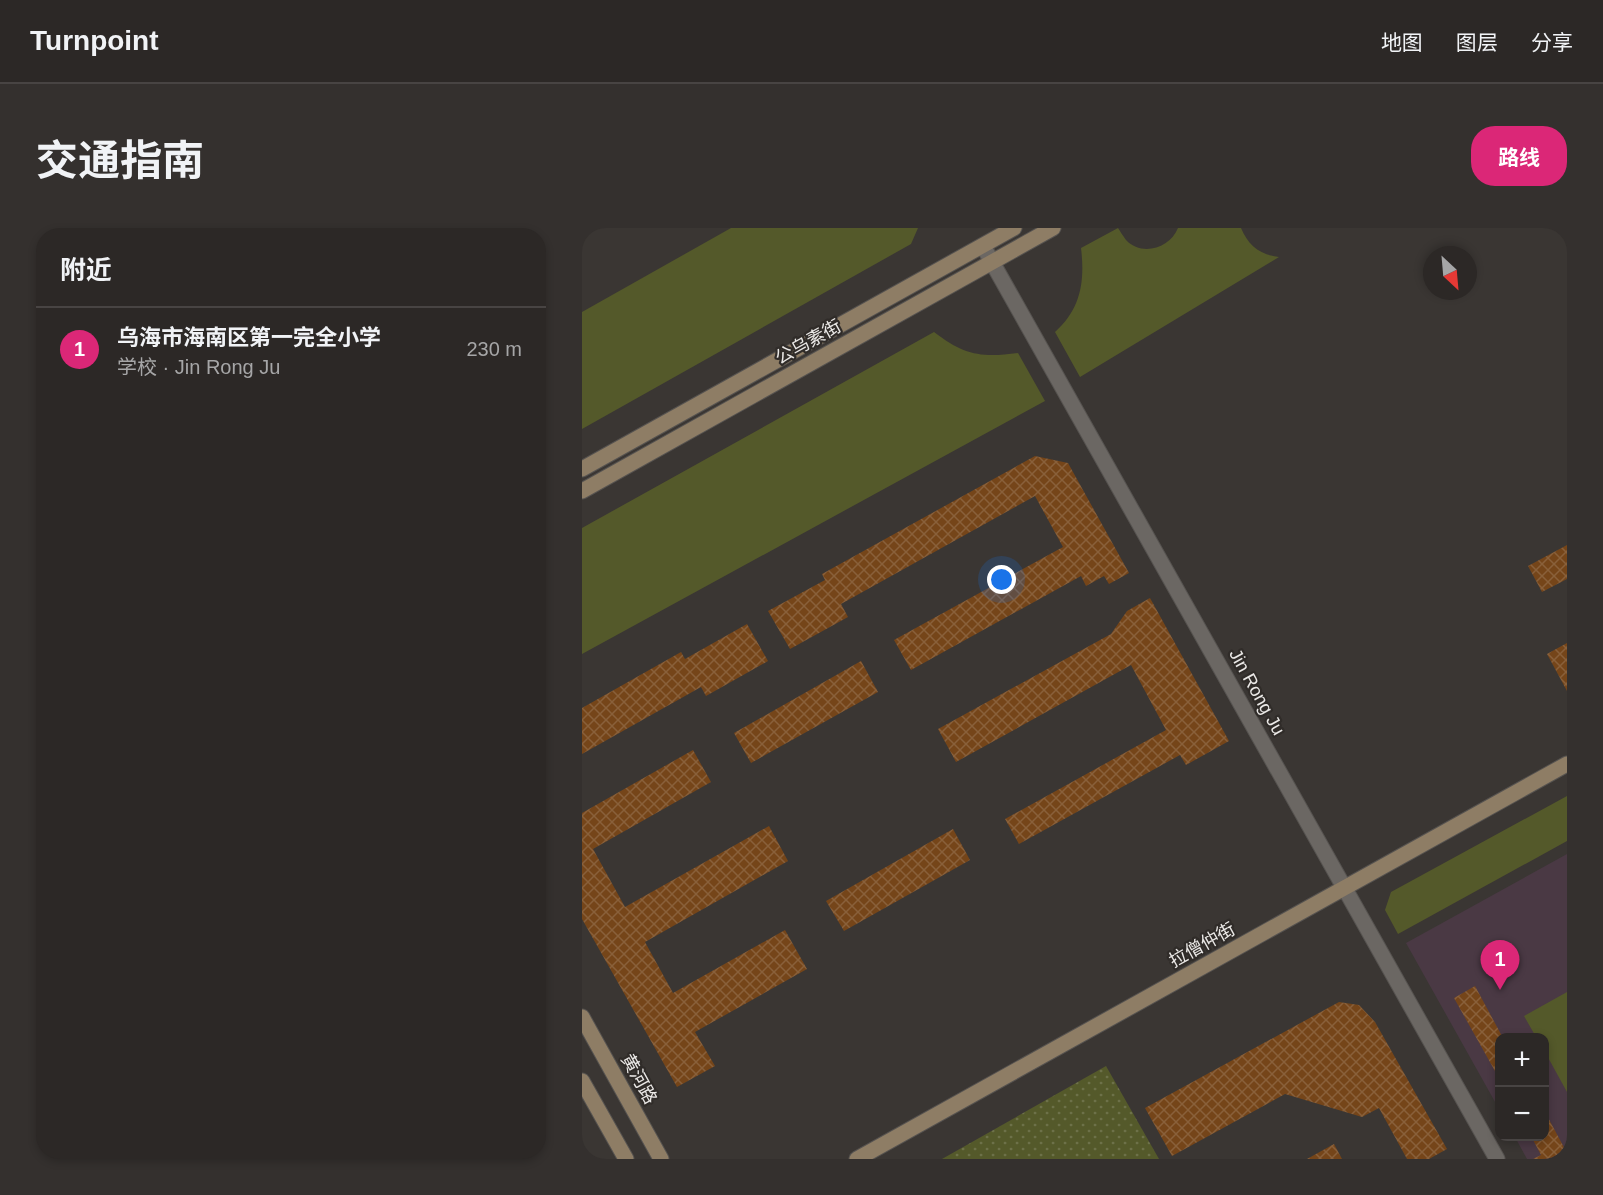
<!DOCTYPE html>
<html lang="zh">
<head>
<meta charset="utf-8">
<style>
  :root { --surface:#2c2826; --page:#34302e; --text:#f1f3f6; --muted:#a6a6a7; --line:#484443; --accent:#db2777 }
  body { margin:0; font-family:Helvetica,"Noto Sans SC",sans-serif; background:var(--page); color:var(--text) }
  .controls { position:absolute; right:18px; bottom:18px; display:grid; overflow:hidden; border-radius:12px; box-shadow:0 3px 9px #0003 }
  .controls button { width:54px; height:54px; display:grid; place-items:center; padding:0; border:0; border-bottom:2px solid var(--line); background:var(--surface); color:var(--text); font:30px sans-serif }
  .compass { position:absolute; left:841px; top:18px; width:54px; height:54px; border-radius:50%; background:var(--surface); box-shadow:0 3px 9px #0003; rotate:154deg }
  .you { position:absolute; left:420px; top:352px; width:21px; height:21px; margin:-15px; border:4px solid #fff; border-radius:50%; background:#1a73e8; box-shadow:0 0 0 9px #1a73e833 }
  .badge { display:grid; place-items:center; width:39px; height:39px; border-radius:50%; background:var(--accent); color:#fff; font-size:20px; font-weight:700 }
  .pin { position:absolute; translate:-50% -50px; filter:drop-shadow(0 2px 3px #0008) }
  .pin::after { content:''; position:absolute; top:32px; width:21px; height:18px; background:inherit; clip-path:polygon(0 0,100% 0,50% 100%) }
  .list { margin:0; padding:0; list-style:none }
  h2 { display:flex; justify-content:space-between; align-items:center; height:78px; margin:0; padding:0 24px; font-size:26px }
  h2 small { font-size:20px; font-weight:400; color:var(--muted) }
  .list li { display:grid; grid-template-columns:39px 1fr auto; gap:18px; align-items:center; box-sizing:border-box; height:84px; padding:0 24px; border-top:2px solid var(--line) }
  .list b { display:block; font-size:22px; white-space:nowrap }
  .list p { margin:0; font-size:20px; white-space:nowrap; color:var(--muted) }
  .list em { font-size:20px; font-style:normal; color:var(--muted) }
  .map { position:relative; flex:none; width:985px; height:931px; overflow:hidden; border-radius:24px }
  header { display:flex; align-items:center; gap:36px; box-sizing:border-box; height:84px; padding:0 30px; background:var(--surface); border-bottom:2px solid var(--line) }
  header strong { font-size:28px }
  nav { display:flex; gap:33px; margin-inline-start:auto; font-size:21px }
  .intro { display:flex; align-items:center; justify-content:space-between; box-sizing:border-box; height:144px; padding:0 36px }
  h1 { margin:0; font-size:42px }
  .button { padding:15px 27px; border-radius:24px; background:var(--accent); color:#fff; font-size:21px; font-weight:700 }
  main { display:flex; gap:36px; padding:0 36px }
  aside { flex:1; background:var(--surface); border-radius:24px; box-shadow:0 3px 9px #0003 }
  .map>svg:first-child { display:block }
</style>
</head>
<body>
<header>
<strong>Turnpoint</strong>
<nav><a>地图</a><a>图层</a><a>分享</a></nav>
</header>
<div class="intro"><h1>交通指南</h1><a class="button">路线</a></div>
<main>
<aside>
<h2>附近<small></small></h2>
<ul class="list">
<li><span class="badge">1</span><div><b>乌海市海南区第一完全小学</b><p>学校 · Jin Rong Ju</p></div><em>230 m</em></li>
</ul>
</aside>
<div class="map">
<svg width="985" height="931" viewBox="0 0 985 931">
  <defs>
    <pattern id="park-dots" width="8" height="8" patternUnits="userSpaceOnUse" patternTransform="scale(1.5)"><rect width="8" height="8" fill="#54592a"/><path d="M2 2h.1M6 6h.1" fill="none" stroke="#6d7149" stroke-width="1.8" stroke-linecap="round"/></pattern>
    <pattern id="building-cross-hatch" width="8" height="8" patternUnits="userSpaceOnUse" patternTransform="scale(1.5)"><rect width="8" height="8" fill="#754519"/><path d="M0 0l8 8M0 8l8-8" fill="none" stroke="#89603a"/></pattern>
  </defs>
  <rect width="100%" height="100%" fill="#3a3633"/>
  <path fill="#4a3944" d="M985,626V931H945L933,909L963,908V810H918L917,881L824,715Z"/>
  <g fill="#54592a">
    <path d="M149,0H336L329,16L0,201V84Z"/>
    <path d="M536,0C538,3 541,8 544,12C560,29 588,20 596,0H659C666,17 678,27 697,29L498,149L473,104C499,81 503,53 499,20Z"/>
    <path d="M352,104C382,127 399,130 436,125L463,173L0,426V300Z"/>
    <path d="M985,568V613L816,706L803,682L809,664Z"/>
    <path d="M985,764V864L963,824V810L954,809L942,788Z"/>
  </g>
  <path fill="url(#park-dots)" d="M524,838L577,931H360Z"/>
  <g fill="url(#building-cross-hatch)">
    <path d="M453,228L486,235L547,345L527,356L522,348L504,358L499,348L329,442L312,412L481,319L453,268L259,376L266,389L208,421L186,383L243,352L240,346Z"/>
    <path d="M985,317V351L960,364L946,338Z"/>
    <path d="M568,370L647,513L604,537L598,527L437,616L423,591L584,502L549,437L374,534L356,501L529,406L545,383Z"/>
    <path d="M165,396L186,433L124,468L119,459L0,526V480L99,424L103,431Z"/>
    <path d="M985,415V463L965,426Z"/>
    <path d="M279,433L296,464L169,535L152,505Z"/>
    <path d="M111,522L129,554L11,621L43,679L187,598L206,633L63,714L91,765L203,702L225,741L113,804L133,838L95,859L0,691V585Z"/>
    <path d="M371,601L388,632L262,703L244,673Z"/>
    <path d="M893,758L921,810H918V852L872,770Z"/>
    <path d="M757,774L777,777L793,794L865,921L847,931H825L797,880L780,889L703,866L590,928L563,880Z"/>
    <path d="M963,884L985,925V931H951L959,927L949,908H963Z"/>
    <path d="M752,916L760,931H725Z"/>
  </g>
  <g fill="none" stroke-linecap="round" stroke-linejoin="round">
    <defs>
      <path id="street" d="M401,18L915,931"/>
      <g id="secondary">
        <path d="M0,241L432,0"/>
        <path d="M0,263L471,0"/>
        <path d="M0,789L79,931"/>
        <path d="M0,853L44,931"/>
        <path d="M275,931L985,536"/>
      </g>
    </defs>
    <use href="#street" stroke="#565350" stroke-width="17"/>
    <use href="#secondary" stroke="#565350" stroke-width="17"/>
    <use href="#street" stroke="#6b6763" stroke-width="15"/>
    <use href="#secondary" stroke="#8e7d65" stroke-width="15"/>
  </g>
  <g text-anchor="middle" stroke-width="4.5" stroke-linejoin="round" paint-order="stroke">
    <g font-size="18" fill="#ebe9e7" stroke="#302c29">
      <text transform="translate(226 114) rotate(-29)" y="6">公乌素街</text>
      <text transform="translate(675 464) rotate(61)" y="6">Jin Rong Ju</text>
      <text transform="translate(620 717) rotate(-29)" y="6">拉僧仲街</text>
      <text transform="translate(57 851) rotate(61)" y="6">黄河路</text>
    </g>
  </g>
</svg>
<div class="controls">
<button>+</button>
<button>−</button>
</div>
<svg class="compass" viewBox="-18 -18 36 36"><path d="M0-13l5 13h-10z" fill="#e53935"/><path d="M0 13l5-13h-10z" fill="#a6a6a7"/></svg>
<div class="you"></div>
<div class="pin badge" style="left:918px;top:762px">1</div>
</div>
</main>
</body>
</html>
